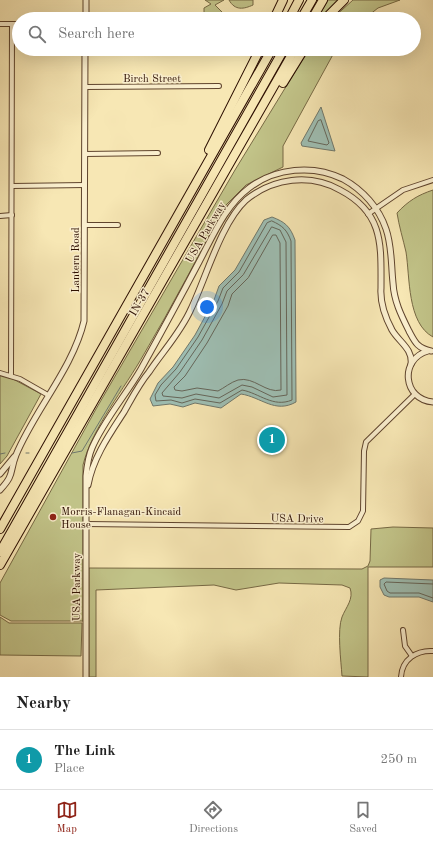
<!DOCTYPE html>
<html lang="en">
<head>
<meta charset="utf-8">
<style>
  :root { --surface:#fff; --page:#f6f6f6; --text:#222; --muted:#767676; --line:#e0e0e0; --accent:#8f2418 }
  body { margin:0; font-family:"Old Standard TT",serif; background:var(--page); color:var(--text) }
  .you { position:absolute; left:207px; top:307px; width:14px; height:14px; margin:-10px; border:3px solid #fff; border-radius:50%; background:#1a73e8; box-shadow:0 0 0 6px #1a73e833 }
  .badge { display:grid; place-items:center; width:26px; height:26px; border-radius:50%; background:var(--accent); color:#fff; font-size:13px; font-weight:700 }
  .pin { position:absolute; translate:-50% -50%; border:2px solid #fff; box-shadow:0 1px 4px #0006 }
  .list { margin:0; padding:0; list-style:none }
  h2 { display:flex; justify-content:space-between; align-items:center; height:52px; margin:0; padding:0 16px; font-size:17px }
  h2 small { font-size:13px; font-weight:400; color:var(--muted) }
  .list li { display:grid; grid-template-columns:26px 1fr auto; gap:12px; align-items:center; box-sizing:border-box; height:60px; padding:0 16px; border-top:1px solid var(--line) }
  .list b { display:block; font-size:15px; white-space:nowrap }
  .list p { margin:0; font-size:13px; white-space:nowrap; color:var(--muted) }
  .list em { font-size:13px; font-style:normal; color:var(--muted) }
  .icon { flex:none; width:22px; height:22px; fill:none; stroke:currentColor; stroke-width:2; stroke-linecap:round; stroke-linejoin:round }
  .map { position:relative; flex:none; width:433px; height:677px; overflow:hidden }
  .search { position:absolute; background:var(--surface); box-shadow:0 4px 16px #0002; left:12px; right:12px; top:12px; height:44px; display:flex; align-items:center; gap:10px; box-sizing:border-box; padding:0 14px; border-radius:22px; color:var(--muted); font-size:15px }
  .sheet { height:112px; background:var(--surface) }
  nav { display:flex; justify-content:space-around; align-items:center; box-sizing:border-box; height:56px; border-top:1px solid var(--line); background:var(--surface); font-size:11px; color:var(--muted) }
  nav a { display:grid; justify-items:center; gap:2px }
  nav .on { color:var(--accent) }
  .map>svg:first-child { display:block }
</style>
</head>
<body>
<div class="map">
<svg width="433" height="677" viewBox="0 0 433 677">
  <rect width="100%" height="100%" fill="#f7e7b4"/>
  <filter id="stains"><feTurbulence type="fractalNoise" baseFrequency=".005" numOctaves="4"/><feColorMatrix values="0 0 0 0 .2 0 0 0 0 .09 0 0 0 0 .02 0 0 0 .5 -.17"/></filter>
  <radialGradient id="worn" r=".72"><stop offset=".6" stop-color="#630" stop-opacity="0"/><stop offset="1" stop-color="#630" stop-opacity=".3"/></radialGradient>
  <g fill="#c2c489" stroke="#776944">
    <path d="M205,0H224L215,5L222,12V19H204V8L211,4Z"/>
    <path d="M229,0H253V5C244,9 235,11 229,0Z"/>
    <path d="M328,0H339L321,19H317Z"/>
    <path d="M353,0H400L378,8L364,19H332Z"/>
    <path d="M309,49H336L283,146V167L246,185L226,205C199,254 173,305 144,354C125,388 92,428 83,465V621H11L0,615V583L96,409L235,170Z"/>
    <path d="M433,190V337C407,323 410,277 406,252C403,239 399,226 397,213C408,201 418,195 433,190Z"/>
    <path d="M0,375L13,379L41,394L7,456L0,464Z"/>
    <path d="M393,527L433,528V567H368V677L342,676C341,661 337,630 342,617C346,607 354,599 350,588L342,585L279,583L236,590L214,585L96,590V677H89V568L362,569L368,566L370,561L371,529Z"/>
    <path d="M0,617L9,623H82L81,656L0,655Z"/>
  </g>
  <g fill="#9ebfb4" stroke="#70786c">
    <path d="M321,107L335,151L302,146L301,143Z"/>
    <path d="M272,217C285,222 290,226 295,240L296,402C275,414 261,397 241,394L221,408L195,403L183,407L170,404L153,406L150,399L158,383L173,367L195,335L214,300L219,286L235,270L264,220Z"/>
    <path d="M384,578L433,580V602L419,597H389L384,595L380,587V580Z"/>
  </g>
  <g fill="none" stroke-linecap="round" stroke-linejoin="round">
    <g stroke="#65665a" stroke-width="1">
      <path d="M321,120L329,143L327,145L308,141L318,121Z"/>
      <path d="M272,221C283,226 287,230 291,241L292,400C273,408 259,393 242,390L220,403L195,399L182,403L171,400L156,401L155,395L161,385L176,369L198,337L218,301L223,288L239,272L267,223Z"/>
      <path d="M272,227L280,230L286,242L287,395L273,397L252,387L242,385L219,398L196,394L182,398L163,396L162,393L180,372L202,340L222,304L227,291L243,275Z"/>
      <path d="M273,235H276L280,243L281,390C266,394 254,376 238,380C231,382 224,388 218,391L197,388L182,391L175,390L174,387L185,376L207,343L228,306L232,294L248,278Z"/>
      <path d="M433,584L386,582L384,584L387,591L390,593H419L433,598"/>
    </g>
    <g stroke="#70786c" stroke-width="1">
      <path d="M26,453H29"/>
      <path d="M72,453L82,451L121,386"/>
      <path d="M0,454L5,453"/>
    </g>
    <defs>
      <g id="minor">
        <path d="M0,24H19"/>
        <path d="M85,87L219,86"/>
        <path d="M85,154L158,153"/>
        <path d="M12,186L85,185"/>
        <path d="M368,214L403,190L433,180"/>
        <path d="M0,216L12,215"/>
        <path d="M85,225H118"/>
        <path d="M0,373L20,379L48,395"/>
        <path d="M11,376L12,24"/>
        <path d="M86,524L349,527L358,521L363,511L364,451L366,442L415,394"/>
        <path d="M403,630L405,646L412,656"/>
        <path d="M401,677C402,659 417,650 433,651"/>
      </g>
      <g id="tertiary">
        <path d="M86,19V0"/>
        <path d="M428,351C399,359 403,400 433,402"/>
        <path d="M0,474L14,457"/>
        <path d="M88,485C93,458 109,435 124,412C132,398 139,384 149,372C163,351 181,332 191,309C206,278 221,223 246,200C273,178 310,173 340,190C384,213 381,245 381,288C380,302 385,317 392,330C399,342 413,349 411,364"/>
        <path d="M0,490C15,474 9,473 16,455C34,411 73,368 84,321L85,49"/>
        <path d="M86,677V476C87,466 88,457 92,448C104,420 126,395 141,369C161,333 180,298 199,262C213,236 225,206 249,188C275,168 313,164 343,179C363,190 379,208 386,229C392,246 391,264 393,283C394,301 401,315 409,331C415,342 417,348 431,351"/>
      </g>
      <g id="motorway">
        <path d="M274,19L283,0"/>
        <path d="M289,19L299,0"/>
        <path d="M301,19L312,0"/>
        <path d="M312,19L323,0"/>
        <path d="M325,19L344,0"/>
        <path d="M283,83L304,49"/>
        <path d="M209,150L260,49"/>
        <path d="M0,529L272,49"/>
        <path d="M0,552L284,49"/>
        <path d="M0,565L295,49"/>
      </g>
    </defs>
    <use href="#minor" stroke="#5f442d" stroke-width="6"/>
    <use href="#tertiary" stroke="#5f442d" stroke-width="7"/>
    <use href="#motorway" stroke="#2c0e00" stroke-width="10"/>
    <use href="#minor" stroke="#faefce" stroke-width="4"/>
    <use href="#tertiary" stroke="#faefce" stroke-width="5"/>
    <use href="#motorway" stroke="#f7e7b4" stroke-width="8"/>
  </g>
  <circle fill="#8f2418" stroke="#faefce" stroke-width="1.5" cx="53" cy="517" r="4"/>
  <g text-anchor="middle" stroke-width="3" stroke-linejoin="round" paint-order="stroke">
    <g font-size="11" fill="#2c0e00" stroke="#faefce">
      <text x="152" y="82">Birch Street</text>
      <text transform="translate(205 232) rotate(-60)" y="4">USA Parkway</text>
      <text transform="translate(75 260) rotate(-90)" y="4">Lantern Road</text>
      <text transform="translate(139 302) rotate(-60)" y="4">IN-37</text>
      <text transform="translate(297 518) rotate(1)" y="4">USA Drive</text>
      <text transform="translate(76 587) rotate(-90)" y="4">USA Parkway</text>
    </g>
    <g font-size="11" fill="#2c0e00" stroke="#faefce" text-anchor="start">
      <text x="61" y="515">Morris-Flanagan-Kincaid<tspan x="61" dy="13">House</tspan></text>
    </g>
  </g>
  <rect width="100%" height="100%" filter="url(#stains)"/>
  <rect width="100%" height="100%" fill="url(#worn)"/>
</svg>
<div class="you"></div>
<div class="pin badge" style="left:272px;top:440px;background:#0f9aa8">1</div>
<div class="search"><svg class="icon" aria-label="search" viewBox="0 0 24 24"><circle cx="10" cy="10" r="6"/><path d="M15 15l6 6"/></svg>Search here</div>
</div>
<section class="sheet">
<h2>Nearby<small></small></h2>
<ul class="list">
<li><span class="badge" style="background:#0f9aa8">1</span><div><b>The Link</b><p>Place</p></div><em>250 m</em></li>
</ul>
</section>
<nav>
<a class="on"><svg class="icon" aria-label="map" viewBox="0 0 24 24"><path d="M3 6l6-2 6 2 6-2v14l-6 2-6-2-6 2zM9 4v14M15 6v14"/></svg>Map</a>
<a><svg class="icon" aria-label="directions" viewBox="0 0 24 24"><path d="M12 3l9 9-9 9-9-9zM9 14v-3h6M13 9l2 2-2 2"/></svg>Directions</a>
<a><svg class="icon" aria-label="saved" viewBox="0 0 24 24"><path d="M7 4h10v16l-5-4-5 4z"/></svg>Saved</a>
</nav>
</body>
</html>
